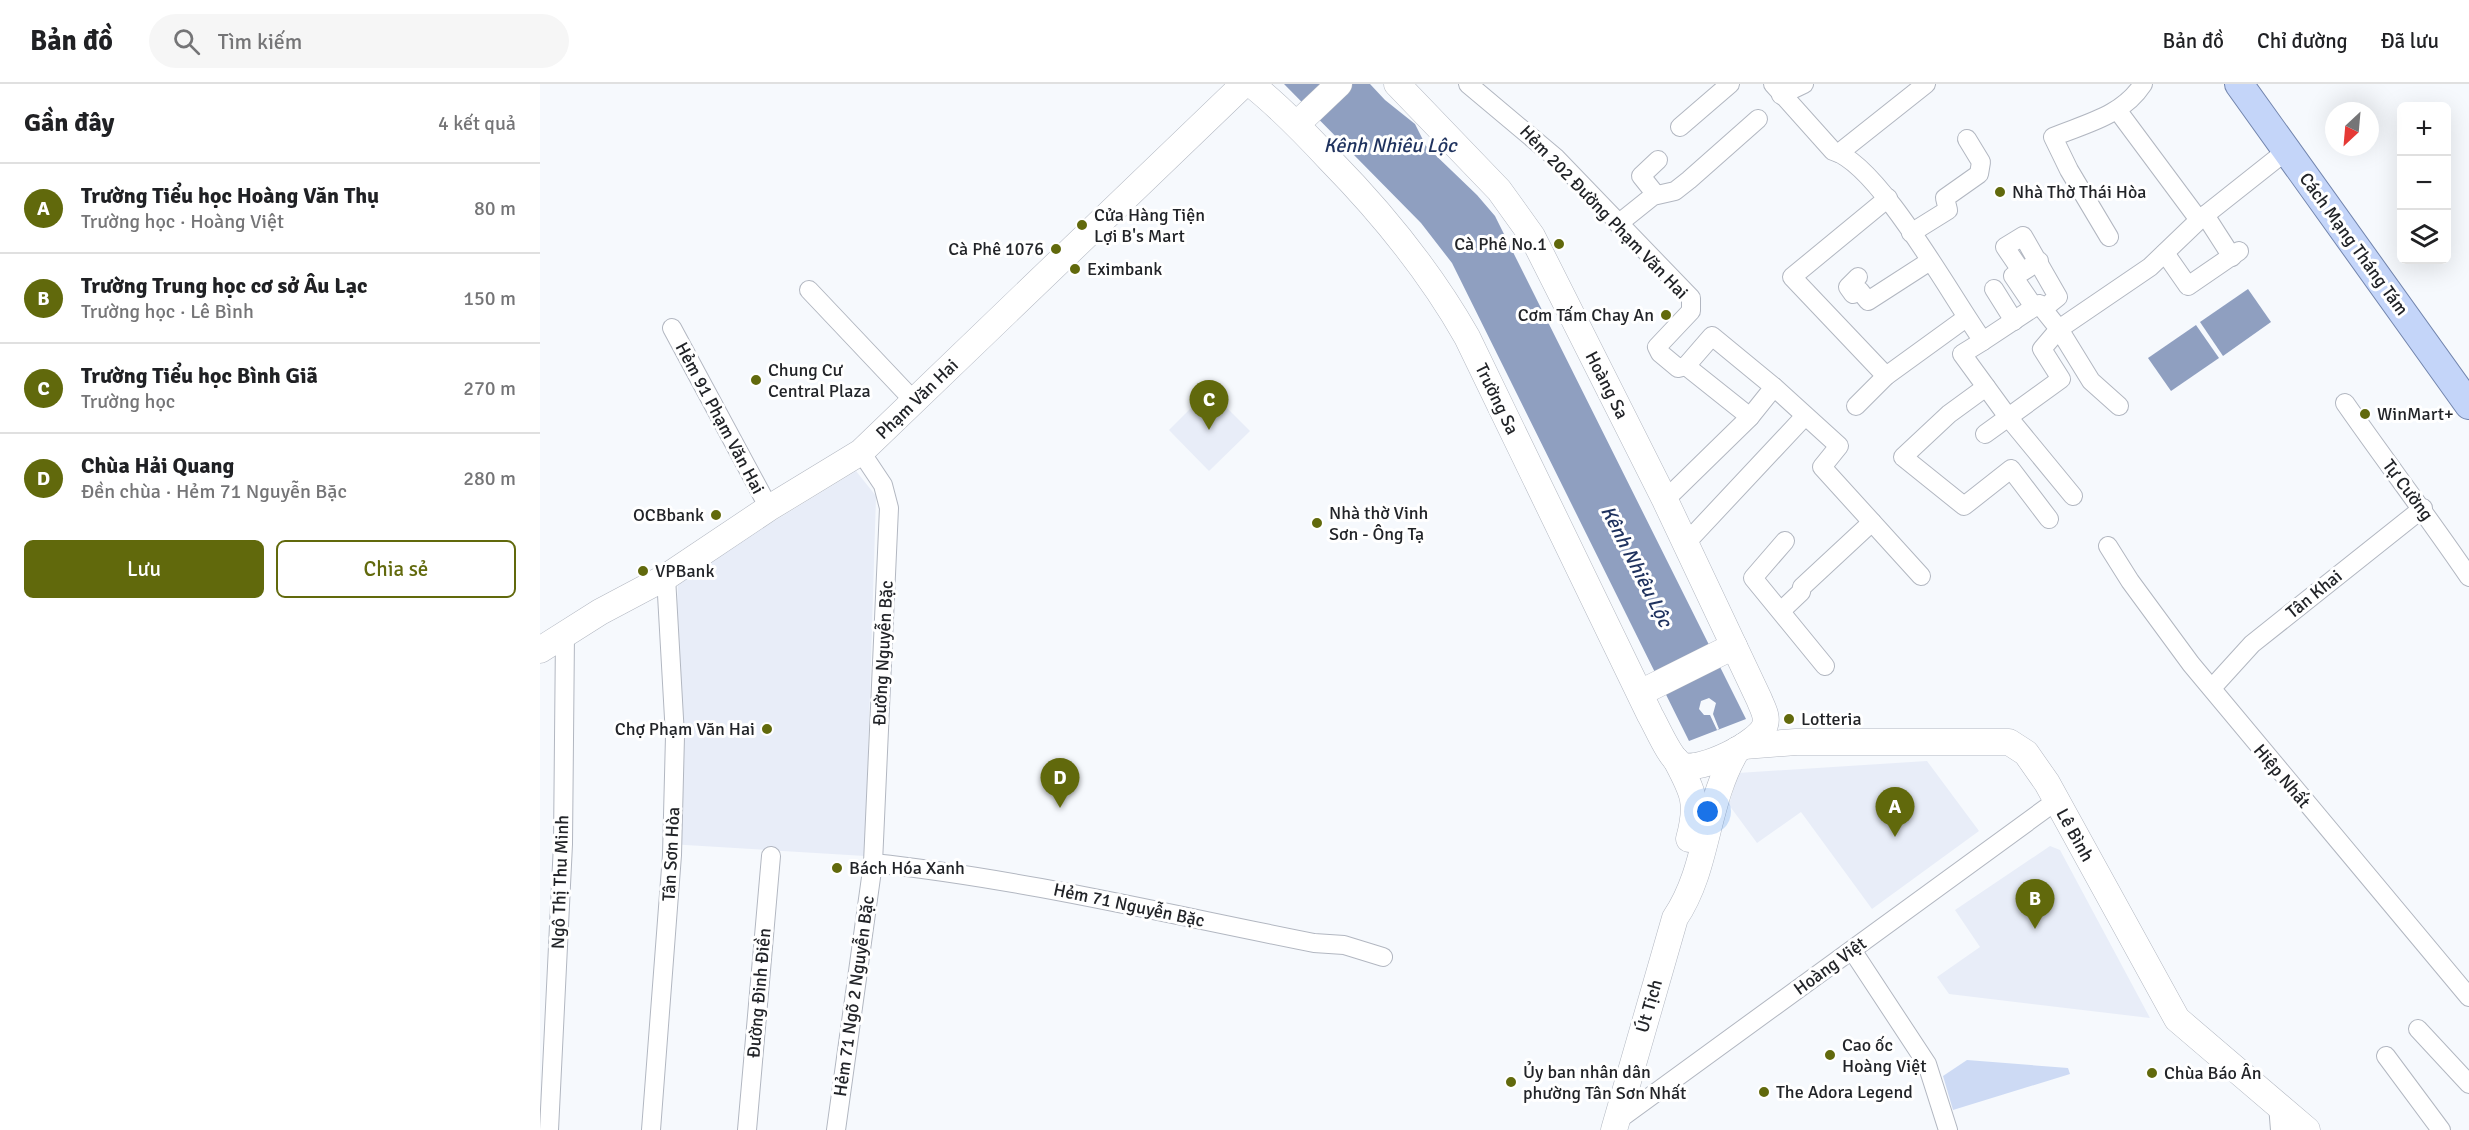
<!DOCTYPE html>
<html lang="vi">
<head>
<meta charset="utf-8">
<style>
  :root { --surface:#fff; --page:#f6f6f6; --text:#202124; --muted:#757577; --line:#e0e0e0; --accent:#61690c }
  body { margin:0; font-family:Signika,sans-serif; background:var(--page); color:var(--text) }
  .controls { position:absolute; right:18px; top:18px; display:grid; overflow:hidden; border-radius:9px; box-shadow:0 6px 24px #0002 }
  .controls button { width:54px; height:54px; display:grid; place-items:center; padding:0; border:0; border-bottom:2px solid var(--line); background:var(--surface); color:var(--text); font:30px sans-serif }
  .compass { position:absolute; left:1785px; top:18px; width:54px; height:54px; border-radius:50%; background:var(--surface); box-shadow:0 6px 24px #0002; rotate:206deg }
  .you { position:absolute; left:1168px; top:728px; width:21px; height:21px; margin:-15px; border:4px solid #fff; border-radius:50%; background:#1a73e8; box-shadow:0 0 0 9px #1a73e833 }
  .badge { display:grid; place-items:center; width:39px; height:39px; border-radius:50%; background:var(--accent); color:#fff; font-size:20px; font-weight:700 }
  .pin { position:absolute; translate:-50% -50px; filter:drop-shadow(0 2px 3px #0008) }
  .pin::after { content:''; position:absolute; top:32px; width:21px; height:18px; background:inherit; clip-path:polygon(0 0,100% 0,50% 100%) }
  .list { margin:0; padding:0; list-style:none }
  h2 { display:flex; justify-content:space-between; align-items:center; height:78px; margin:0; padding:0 24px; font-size:26px }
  h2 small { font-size:20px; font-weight:400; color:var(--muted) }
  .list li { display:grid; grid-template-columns:39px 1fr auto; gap:18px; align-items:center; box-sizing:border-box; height:90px; padding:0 24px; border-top:2px solid var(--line) }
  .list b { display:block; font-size:22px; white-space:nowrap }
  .list p { margin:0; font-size:20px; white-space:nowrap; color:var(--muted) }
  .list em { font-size:20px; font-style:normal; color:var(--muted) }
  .actions { display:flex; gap:12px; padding:18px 24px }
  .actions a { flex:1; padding:14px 0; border:2px solid var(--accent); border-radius:9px; text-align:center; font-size:21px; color:var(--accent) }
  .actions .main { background:var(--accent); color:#fff }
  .icon { flex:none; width:33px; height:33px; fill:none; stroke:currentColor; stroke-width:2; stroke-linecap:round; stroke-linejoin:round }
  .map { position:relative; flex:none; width:1929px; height:1046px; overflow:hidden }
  header { display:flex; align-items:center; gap:36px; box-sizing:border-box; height:84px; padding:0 30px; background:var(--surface); border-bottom:2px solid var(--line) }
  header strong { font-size:28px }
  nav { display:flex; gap:33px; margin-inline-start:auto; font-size:21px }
  .search { width:420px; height:54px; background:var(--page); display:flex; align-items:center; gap:15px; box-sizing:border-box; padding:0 21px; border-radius:33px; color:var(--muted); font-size:22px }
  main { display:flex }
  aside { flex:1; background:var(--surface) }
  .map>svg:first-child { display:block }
</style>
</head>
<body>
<header>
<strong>Bản đồ</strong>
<div class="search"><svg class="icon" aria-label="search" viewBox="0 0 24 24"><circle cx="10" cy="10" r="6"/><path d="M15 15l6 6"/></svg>Tìm kiếm</div>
<nav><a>Bản đồ</a><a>Chỉ đường</a><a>Đã lưu</a></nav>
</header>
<main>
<aside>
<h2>Gần đây<small>4 kết quả</small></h2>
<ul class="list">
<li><span class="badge">A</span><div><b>Trường Tiểu học Hoàng Văn Thụ</b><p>Trường học · Hoàng Việt</p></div><em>80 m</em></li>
<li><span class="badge">B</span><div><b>Trường Trung học cơ sở Âu Lạc</b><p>Trường học · Lê Bình</p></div><em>150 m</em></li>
<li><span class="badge">C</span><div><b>Trường Tiểu học Bình Giã</b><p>Trường học</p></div><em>270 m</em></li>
<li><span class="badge">D</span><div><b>Chùa Hải Quang</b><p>Đền chùa · Hẻm 71 Nguyễn Bặc</p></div><em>280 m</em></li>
</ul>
<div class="actions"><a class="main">Lưu</a><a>Chia sẻ</a></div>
</aside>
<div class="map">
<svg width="1929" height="1046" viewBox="0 0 1929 1046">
  <rect width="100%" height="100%" fill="#f6f9fd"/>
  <g fill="#e8edf8">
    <path d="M669,306L710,347L669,387L629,346Z"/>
    <path d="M316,387L336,412L325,772L129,760L138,496Z"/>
    <path d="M1387,677L1439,747L1332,825L1261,728L1217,759L1189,721L1198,689Z"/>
    <path d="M1510,762L1520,766L1610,934L1409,910L1397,893L1440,863L1415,826Z"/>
  </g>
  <path fill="#cddaf4" d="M1427,976L1528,984L1530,990L1413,1026L1403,992Z"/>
  <g fill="#8f9fc0">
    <path d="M744,0H830L845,16L875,40L886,62L937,111L955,132L1206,635L1149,657L912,179L881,139Z"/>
    <path d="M1708,205L1731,238L1683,272L1660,238Z"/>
    <path d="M1656,241L1679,274L1631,307L1608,274Z"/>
  </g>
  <path fill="#f6f9fd" d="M1169,614L1176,619L1173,630L1179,645L1177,646L1170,631H1164L1159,625L1161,617Z"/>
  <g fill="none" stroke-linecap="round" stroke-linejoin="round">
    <defs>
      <g id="street">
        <path d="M928,0L1016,74L1151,214V227L1117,263L1120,269L1138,284L1146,282"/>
        <path d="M1233,0L1293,67C1339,80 1412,214 1443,257L1499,220L1519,245L1610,183L1659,136L1746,67"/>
        <path d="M1241,11L1264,0"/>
        <path d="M1578,27L1659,136"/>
        <path d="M1140,43L1190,0"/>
        <path d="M1299,69L1386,0"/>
        <path d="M1113,112V107L1101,92L1118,76"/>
        <path d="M1665,131L1692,173"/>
        <path d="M1078,140L1113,112L1135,107L1149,96L1218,35"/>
        <path d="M1371,149L1408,126L1405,114L1439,90L1441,78L1427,55"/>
        <path d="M1569,153L1529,86L1513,53C1547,39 1582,32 1603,0"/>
        <path d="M1625,169L1648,202L1699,167"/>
        <path d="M1499,177L1482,188L1465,163L1483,152L1518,213L1503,225"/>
        <path d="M1473,192L1494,223"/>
        <path d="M1318,193L1308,203L1313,210L1320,207L1328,217L1390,177"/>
        <path d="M1454,205L1474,237"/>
        <path d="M269,206L374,317"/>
        <path d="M132,244L229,424"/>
        <path d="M1443,257L1422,270L1468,333L1533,412"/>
        <path d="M1346,292L1252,193L1348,114"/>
        <path d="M1446,303L1409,330L1363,373L1424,422L1471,385L1509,435"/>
        <path d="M1805,319C1846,378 1889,434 1929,493"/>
        <path d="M1316,322L1346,292L1426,234"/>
        <path d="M1210,333L1146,282L1172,252L1234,303L1299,362L1282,383L1381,492"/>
        <path d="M1445,350L1521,295L1502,265L1519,245L1551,297L1579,322"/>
        <path d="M1125,416L1210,333L1234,303"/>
        <path d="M1245,457L1213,494L1285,582"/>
        <path d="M1146,459L1265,332"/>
        <path d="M1568,462L1590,497L1651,580L1929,913"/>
        <path d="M1242,526L1261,508L1262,503L1332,438"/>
        <path d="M1672,604L1712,560L1883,424"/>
        <path d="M333,779C482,795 627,830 774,859L804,861L843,873"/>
        <path d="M1312,866L1387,980L1408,1046"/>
        <path d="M1878,945L1929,1000"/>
        <path d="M1846,972L1901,1046"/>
        <path d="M1738,1021L1740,1046"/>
        <path d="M1074,1039L1516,717"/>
        <path d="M9,1046L23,760L25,550"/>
        <path d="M111,1046L132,771L135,652L126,493"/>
        <path d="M207,1046L231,772"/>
        <path d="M296,1046L333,779L349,424L343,401L321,368"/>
      </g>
      <g id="secondary">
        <path d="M711,0C740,23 765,49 790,76C843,130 889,186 927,253L1110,631C1117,643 1130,675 1142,681C1159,689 1220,659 1225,641C1228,632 1222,623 1219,615L1125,416L992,152L959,106L857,0"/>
        <path d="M757,40L799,0"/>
        <path d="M0,566L60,528L126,493L229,424L321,368L704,0"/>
        <path d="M1100,609L1194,562"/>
        <path d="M1204,662L1256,658H1469L1486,669L1507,699L1637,935L1767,1046"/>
        <path d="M1136,676C1153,708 1159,718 1149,755"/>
        <path d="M1074,1046L1135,834C1169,784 1165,718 1197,666"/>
      </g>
      <path id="primary" d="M1699,0L1929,321"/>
    </defs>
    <use href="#street" stroke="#b2b7c1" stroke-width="20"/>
    <use href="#secondary" stroke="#b2b7c1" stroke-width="27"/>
    <use href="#primary" stroke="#7285ad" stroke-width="30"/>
    <use href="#street" stroke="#fff" stroke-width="18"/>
    <use href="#secondary" stroke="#fff" stroke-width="26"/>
    <use href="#primary" stroke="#c4d5f9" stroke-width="28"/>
  </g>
  <g fill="#61690c" stroke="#fff" stroke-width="2">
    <circle cx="1460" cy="108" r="6"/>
    <circle cx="542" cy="141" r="6"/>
    <circle cx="1019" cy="160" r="6"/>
    <circle cx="516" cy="165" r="6"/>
    <circle cx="535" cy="185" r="6"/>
    <circle cx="1126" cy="231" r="6"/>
    <circle cx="216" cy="296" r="6"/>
    <circle cx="1825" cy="330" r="6"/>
    <circle cx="176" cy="431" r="6"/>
    <circle cx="777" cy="439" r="6"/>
    <circle cx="103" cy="487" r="6"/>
    <circle cx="1249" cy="635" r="6"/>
    <circle cx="227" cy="645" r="6"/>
    <circle cx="297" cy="784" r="6"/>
    <circle cx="1290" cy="971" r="6"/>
    <circle cx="1612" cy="989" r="6"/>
    <circle cx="971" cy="998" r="6"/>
    <circle cx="1224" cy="1008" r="6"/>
  </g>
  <g text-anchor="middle" stroke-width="6" stroke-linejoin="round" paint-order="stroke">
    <g font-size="18" fill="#222428" stroke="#fff" text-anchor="start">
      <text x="1472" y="114">Nhà Thờ Thái Hòa</text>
      <text x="554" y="137">Cửa Hàng Tiện<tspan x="554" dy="21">Lợi B's Mart</tspan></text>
      <text x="1007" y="166" text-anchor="end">Cà Phê No.1</text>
      <text x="504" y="171" text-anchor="end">Cà Phê 1076</text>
      <text x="547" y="191">Eximbank</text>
      <text x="1114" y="237" text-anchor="end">Cơm Tấm Chay An</text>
      <text x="228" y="292">Chung Cư<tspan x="228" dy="21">Central Plaza</tspan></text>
      <text x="1837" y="336">WinMart+</text>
      <text x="789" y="435">Nhà thờ Vinh<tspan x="789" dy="21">Sơn - Ông Tạ</tspan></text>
      <text x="164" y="437" text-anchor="end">OCBbank</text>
      <text x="115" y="493">VPBank</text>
      <text x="1261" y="641">Lotteria</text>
      <text x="215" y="651" text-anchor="end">Chợ Phạm Văn Hai</text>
      <text x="309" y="790">Bách Hóa Xanh</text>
      <text x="1302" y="967">Cao ốc<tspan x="1302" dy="21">Hoàng Việt</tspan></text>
      <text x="983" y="994">Ủy ban nhân dân<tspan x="983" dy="21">phường Tân Sơn Nhất</tspan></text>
      <text x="1624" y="995">Chùa Báo Ân</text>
      <text x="1236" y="1014">The Adora Legend</text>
    </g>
    <g font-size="18" fill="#222428" stroke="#fff">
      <text transform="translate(1064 128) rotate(46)" y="6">Hẻm 202 Đường Phạm Văn Hai</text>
      <text transform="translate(1814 160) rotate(54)" y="6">Cách Mạng Tháng Tám</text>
      <text transform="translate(1067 301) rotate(63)" y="6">Hoàng Sa</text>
      <text transform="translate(377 315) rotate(-44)" y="6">Phạm Văn Hai</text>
      <text transform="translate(957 315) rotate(64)" y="6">Trường Sa</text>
      <text transform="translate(180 334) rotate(62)" y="6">Hẻm 91 Phạm Văn Hai</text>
      <text transform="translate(1868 406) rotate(53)" y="6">Tự Cường</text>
      <text transform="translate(1774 510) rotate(-39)" y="6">Tân Khai</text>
      <text transform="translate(343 569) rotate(-87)" y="6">Đường Nguyễn Bặc</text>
      <text transform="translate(1742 692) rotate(50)" y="6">Hiệp Nhất</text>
      <text transform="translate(1535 751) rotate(61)" y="6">Lê Bình</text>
      <text transform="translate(131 770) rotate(-87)" y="6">Tân Sơn Hòa</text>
      <text transform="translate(20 798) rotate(-88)" y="6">Ngô Thị Thu Minh</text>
      <text transform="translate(589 821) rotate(12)" y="6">Hẻm 71 Nguyễn Bặc</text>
      <text transform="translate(1290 882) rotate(-36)" y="6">Hoàng Việt</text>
      <text transform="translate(219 909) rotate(-85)" y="6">Đường Đinh Điền</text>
      <text transform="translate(314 912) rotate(-82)" y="6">Hẻm 71 Ngõ 2 Nguyễn Bặc</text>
      <text transform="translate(1109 922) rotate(-74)" y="6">Út Tịch</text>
    </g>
    <g font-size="20" font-style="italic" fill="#1f325e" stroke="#fff">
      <text x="850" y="68">Kênh Nhiêu Lộc</text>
      <text transform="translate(1097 482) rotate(63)" y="7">Kênh Nhiêu Lộc</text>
    </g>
  </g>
</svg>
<div class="controls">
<button>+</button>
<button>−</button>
<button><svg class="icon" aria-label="layers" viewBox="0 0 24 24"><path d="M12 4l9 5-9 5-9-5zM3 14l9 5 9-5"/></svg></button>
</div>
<svg class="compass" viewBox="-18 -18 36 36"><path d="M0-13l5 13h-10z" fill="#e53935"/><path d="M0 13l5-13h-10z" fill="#757577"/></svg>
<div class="you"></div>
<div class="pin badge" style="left:1355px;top:753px">A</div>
<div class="pin badge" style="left:1495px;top:845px">B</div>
<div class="pin badge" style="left:669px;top:346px">C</div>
<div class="pin badge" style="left:520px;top:724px">D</div>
</div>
</main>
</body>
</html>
